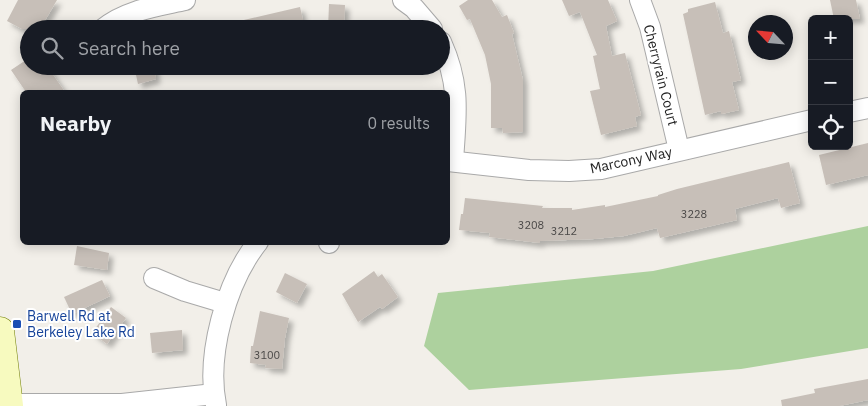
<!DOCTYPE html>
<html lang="en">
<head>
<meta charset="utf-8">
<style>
  :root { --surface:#171b24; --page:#242831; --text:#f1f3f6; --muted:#9ea1a6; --line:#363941 }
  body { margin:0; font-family:"IBM Plex Sans",sans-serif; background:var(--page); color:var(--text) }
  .controls { position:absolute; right:15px; top:15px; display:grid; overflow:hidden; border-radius:8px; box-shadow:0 2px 12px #0003 }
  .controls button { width:45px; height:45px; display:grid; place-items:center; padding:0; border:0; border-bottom:1px solid var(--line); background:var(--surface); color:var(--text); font:25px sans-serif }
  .compass { position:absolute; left:748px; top:15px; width:45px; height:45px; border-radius:50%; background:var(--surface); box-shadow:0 2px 12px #0003; rotate:296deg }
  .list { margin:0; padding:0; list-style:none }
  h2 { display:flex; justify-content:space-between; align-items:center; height:65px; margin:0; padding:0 20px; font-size:21px }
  h2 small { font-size:16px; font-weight:400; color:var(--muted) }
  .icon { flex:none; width:28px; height:28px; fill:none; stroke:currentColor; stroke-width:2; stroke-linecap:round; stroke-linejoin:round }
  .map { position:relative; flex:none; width:868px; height:406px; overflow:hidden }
  .search { position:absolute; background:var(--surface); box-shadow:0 2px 12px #0003; left:20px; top:20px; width:430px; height:55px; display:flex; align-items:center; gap:12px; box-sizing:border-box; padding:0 18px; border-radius:28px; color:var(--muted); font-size:19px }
  .panel { position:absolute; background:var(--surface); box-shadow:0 2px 12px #0003; left:20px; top:90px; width:430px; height:155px; border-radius:8px }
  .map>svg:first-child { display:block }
</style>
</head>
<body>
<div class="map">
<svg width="868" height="406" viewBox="0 0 868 406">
  <defs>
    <filter id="shadow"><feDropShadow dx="4.5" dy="4.5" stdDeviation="2.5" flood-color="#0004"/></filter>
  </defs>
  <rect width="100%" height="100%" fill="#f2efe9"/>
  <path fill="#add19e" d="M868,226V348L741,369L469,390L424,346L438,293L653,271Z"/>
  <g fill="#c7bfb8" filter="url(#shadow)">
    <path d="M18,0H57L40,29H22L7,21Z"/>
    <path d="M468,0H492L502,17L507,15L514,33L512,34L523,80V132L503,133L502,128H491V84L485,55L470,19L467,20L459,6Z"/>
    <path d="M562,0H608L617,21L606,26L612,56L625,53L641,115L635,117L637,126L601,135L590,91L600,89L593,56L597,55L580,12L569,16Z"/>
    <path d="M830,0H856L860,19H834Z"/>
    <path d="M715,2L723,33L729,31L741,80L732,82L739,110L721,114V111L705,115L683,14L688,12V9Z"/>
    <path d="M329,4L345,5L344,29H328Z"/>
    <path d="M300,7L305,29H232L231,23Z"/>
    <path d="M29,58V66H47L65,92H26L11,70Z"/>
    <path d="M134,66H154L156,79L138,84Z"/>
    <path d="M868,143V175L826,185L819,155Z"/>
    <path d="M789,162L800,203L781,208L778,198L735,209L737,220L660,238L657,228L624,236L594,239L540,241V243L489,237L490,233L459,230L461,214H463L465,198L543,206L542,208H572V210L605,205V207L658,196V195L677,189Z"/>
    <path d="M77,246L109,253L107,270L74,265Z"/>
    <path d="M374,271L378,277L382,274L398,297L382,309L380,307L358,322L342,294Z"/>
    <path d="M285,273L307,284L297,303L276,292Z"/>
    <path d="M102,280L110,296L72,314L64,297Z"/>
    <path d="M111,307L126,318L107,344L92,333Z"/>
    <path d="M260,311L289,318L285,338L282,369L265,368L266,365L250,363L251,346H253Z"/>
    <path d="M182,330L183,350L152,353L150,333Z"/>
    <path d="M868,379V400L839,406H782L781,400L815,393L814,389Z"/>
  </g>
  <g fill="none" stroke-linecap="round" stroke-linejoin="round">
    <defs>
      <g id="street">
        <path d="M403,0L414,8L432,29"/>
        <path d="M640,0L650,27L679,150"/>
        <path d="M103,29C126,10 158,6 185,0"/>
        <path d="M441,42C461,86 456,114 453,161"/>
        <path d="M849,112L868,108"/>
        <path d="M448,161L529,170L569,171L601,169L812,120"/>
        <path d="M329,242V243"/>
        <path d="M154,278L185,291L225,303"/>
        <path d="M0,404H122L214,394"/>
        <path d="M216,405C206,355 226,282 258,242"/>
      </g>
      <path id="secondary" d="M0,331L9,406"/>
    </defs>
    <use href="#street" stroke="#a9a9a9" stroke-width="22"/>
    <use href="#secondary" stroke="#707d05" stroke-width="29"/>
    <use href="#street" stroke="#fff" stroke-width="20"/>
    <use href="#secondary" stroke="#f7fabf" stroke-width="28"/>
  </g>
  <rect fill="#1a4fb4" stroke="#fff" stroke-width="2" x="12" y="319" width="10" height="10" rx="2.5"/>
  <g text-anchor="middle" stroke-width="4" stroke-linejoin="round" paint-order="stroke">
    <g font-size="11" fill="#4b4948">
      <text x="694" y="218">3228</text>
      <text x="531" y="229">3208</text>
      <text x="564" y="235">3212</text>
      <text x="267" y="359">3100</text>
    </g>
    <g font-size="14" fill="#222" stroke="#fff">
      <text transform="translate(661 75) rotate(76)" y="5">Cherryrain Court</text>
      <text transform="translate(631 160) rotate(-12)" y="5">Marcony Way</text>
    </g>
    <g font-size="14" fill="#164399" stroke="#fff" text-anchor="start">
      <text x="27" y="321">Barwell Rd at<tspan x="27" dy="16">Berkeley Lake Rd</tspan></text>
    </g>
  </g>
</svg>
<div class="controls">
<button>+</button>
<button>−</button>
<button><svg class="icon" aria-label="locate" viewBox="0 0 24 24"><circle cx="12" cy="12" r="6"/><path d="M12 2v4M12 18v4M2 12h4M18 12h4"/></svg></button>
</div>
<svg class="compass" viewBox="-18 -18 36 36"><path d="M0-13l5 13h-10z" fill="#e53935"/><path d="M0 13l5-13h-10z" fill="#9ea1a6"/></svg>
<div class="search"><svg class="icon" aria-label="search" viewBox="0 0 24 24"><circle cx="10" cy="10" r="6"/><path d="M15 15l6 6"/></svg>Search here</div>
<section class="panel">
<h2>Nearby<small>0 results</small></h2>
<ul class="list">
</ul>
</section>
</div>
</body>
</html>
